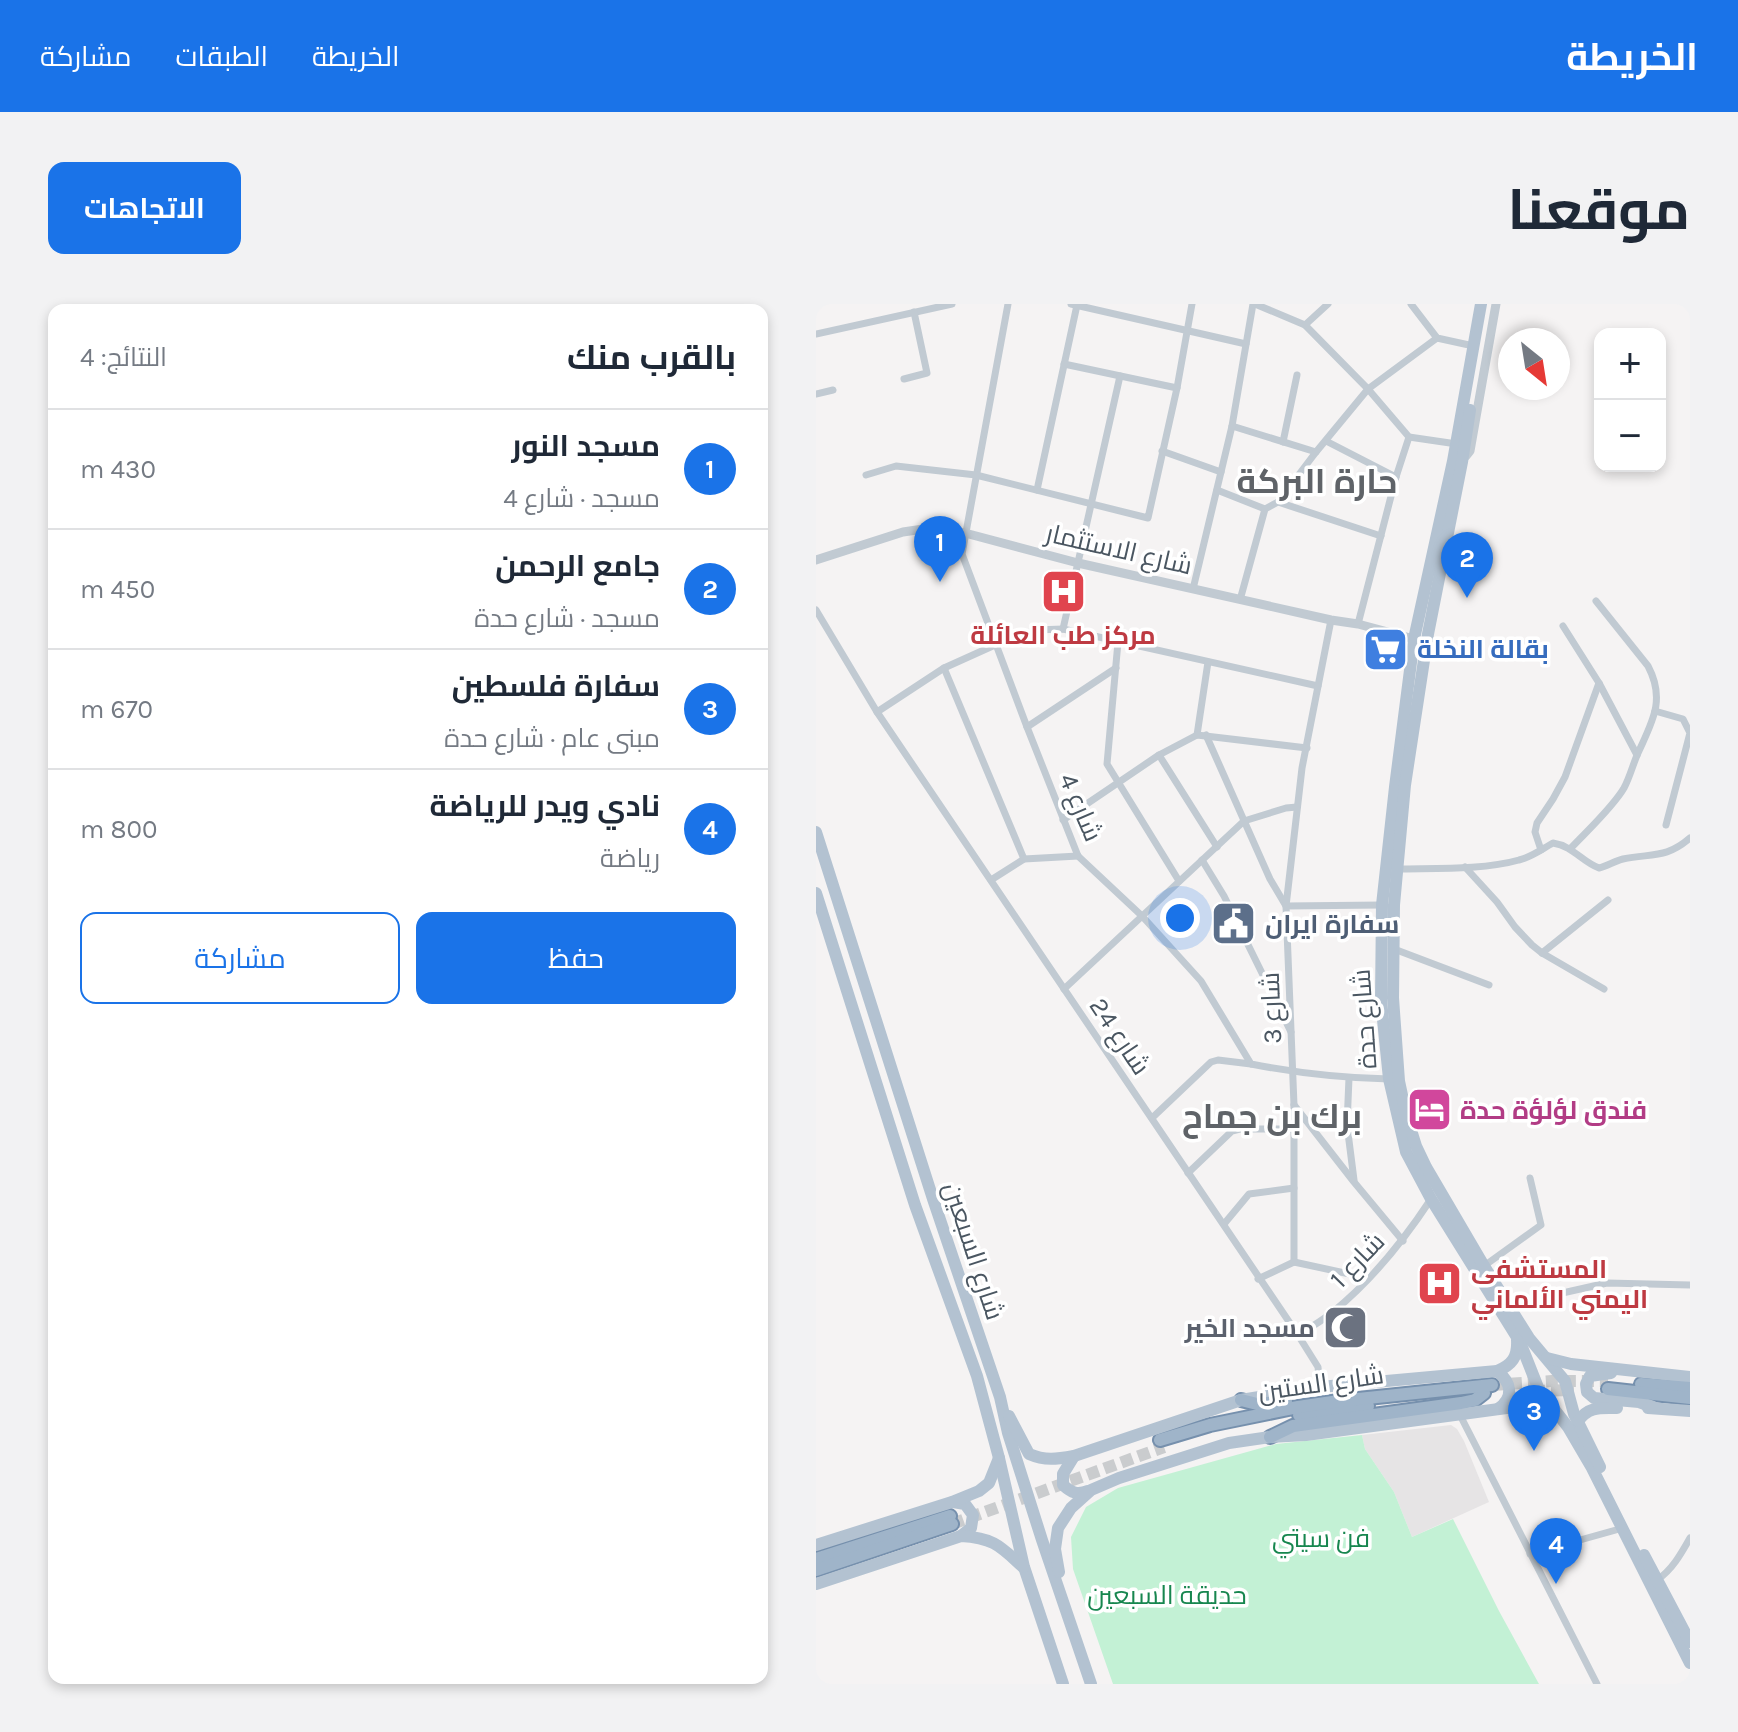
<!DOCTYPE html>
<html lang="ar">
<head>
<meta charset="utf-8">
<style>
  :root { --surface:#fff; --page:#f2f2f3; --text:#1f2937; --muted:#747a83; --line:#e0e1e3; --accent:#1a73e8 }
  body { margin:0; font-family:Karla,Cairo,sans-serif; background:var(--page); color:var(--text); direction:rtl }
  .controls { position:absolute; right:24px; top:24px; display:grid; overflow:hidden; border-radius:16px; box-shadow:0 4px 12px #0003 }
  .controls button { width:72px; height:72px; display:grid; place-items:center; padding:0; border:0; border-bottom:2px solid var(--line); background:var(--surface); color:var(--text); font:40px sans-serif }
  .compass { position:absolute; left:682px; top:24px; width:72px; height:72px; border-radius:50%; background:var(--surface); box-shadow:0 4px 12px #0003; rotate:150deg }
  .you { position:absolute; left:364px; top:614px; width:28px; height:28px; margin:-20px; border:6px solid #fff; border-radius:50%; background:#1a73e8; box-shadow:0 0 0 12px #1a73e833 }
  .badge { display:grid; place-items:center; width:52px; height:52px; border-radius:50%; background:var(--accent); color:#fff; font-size:26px; font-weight:700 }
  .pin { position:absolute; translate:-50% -66px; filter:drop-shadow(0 2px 4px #0008) }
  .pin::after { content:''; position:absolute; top:42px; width:28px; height:24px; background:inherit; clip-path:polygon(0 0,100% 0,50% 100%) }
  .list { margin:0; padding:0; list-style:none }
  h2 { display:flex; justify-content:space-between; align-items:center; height:104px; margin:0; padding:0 32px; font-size:34px }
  h2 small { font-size:26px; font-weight:400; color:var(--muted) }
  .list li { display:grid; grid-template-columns:52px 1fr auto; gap:24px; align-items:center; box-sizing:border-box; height:120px; padding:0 32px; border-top:2px solid var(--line) }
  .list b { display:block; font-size:30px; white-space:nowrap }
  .list p { margin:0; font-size:26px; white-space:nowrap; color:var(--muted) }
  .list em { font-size:26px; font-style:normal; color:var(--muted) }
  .actions { display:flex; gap:16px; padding:24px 32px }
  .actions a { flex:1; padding:18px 0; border:2px solid var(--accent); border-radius:16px; text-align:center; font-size:28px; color:var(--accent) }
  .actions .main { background:var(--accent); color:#fff }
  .map { position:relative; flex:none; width:874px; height:1380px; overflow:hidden; direction:ltr; border-radius:16px }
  header { display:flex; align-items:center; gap:48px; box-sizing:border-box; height:112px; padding:0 40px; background:var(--accent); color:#fff }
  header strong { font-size:38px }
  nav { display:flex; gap:44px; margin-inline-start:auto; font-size:28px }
  .intro { display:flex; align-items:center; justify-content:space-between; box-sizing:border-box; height:192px; padding:0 48px }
  h1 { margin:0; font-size:56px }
  .button { padding:20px 36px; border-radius:16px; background:var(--accent); color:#fff; font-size:28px; font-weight:700 }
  main { display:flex; gap:48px; padding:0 48px }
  aside { flex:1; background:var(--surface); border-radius:16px; box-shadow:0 4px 12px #0003 }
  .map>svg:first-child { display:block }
</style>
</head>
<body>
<header>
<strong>الخريطة</strong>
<nav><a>الخريطة</a><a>الطبقات</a><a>مشاركة</a></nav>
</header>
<div class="intro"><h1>موقعنا</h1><a class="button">الاتجاهات</a></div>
<main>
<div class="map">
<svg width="874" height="1380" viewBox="0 0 874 1380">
  <rect width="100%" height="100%" fill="#f5f3f3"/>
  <path fill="#e6e4e5" d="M635,1121L641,1125L648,1137L673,1198L596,1233L578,1188L549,1145L546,1131Z"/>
  <path fill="#c3f1d5" d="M546,1131L549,1145L578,1188L596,1233L637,1215L683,1307L723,1380H297L257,1265L255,1233L270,1203L302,1184L460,1140Z"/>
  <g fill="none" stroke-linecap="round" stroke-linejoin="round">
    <g stroke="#caccce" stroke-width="12" stroke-dasharray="12 6" stroke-linecap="butt">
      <path d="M676,1081L736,1077H792"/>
      <path d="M717,1087L758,1086"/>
      <path d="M136,1220L348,1143"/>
    </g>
    <defs>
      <g id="trunk">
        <path d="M825,1080L874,1084"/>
        <path d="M792,1085L874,1094"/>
        <path d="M425,1096L441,1100L470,1097"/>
        <path d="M483,1111L552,1102"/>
        <path d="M454,1133L477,1122L645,1099L659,1096L668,1089"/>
        <path d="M344,1136L394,1121L482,1103L523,1097L676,1081"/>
        <path d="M0,1255L134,1212"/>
        <path d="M0,1266L136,1220"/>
      </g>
    </defs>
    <use href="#trunk" stroke="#7690ad" stroke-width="16"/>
    <g stroke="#c1cad2" stroke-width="7">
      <path d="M192,0L146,250L211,423L262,552L326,612L385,677L435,760C481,769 526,774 573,775"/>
      <path d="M255,0L430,40"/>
      <path d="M439,0L489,21L552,85L593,133L634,139"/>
      <path d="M595,0L621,34L653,41"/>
      <path d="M489,21L512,0"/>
      <path d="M0,30L136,0"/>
      <path d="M248,60L361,84"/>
      <path d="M88,75L111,69L98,8"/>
      <path d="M0,90L17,86"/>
      <path d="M416,122L500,148"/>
      <path d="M510,137L580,173"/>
      <path d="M467,138L481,71"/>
      <path d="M346,147L405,168"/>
      <path d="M50,171L80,162L160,171L332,214L361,84L376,0"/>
      <path d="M221,186L261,1"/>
      <path d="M401,186L449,205"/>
      <path d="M462,198L565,232"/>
      <path d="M377,285L416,122L437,0"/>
      <path d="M424,296L449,205L462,198L500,148L552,85L621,34"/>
      <path d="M0,306L61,408L482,1031L502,1063L504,1083"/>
      <path d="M542,320L580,173L593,133"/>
      <path d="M747,322L783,379L821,451"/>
      <path d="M247,325L304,72"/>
      <path d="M302,338L291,460L363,577"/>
      <path d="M128,364L208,555"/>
      <path d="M839,407L867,415L874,429L850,521"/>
      <path d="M61,408L128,364L179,341L220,326L247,325L502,382"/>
      <path d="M211,423L300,364"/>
      <path d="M381,431L392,358"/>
      <path d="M390,431L454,575L470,602L566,601"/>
      <path d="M343,451L401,543"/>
      <path d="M247,516L343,451L381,431L491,444"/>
      <path d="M755,544C771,527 797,503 808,484C814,473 817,460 822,449C836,418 850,396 832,362L780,297"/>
      <path d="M725,546L719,528L721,519L737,495L749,473L783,379"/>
      <path d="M386,556L408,592L475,728"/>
      <path d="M649,563L681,598L699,623L716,641L726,649L788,685"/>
      <path d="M581,565C618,564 668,566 703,556C716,553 726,545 737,539C757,542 766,558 783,564C791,562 799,557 807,555C836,549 850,555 874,534"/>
      <path d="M175,576L208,555L262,552"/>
      <path d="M578,645L673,681"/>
      <path d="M726,649L792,596"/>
      <path d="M248,685L428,517L470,504L481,503"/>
      <path d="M533,774L531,821L538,876"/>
      <path d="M478,801L538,878L587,937"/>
      <path d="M336,814L395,758L402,756L435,760"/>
      <path d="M372,869L416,827L424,825H477"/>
      <path d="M408,920L433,890L478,884"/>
      <path d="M478,958V801L470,602L486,464L515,316"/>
      <path d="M478,958L552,974"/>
      <path d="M668,962L725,921L714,874"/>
      <path d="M442,975L478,958"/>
      <path d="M693,1001L791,979L874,981"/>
      <path d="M482,1031C494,1024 507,1016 518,1007C556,976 588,936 615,895"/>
      <path d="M644,1111L781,1380"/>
      <path d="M714,1250L807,1224"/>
      <path d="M841,1276C856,1266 865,1250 874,1234"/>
    </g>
    <g stroke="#c1cad2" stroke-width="9">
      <path d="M650,152L654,147L680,0"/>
      <path d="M0,256L87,228L114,224L149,229L262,259L515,316L542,320L598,335"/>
    </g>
    <g stroke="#b3c2d1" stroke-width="12">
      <path d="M665,0L637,157L598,335L579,483L566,601L565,696L573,775L590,848L615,895L704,1038L723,1086L752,1123L776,1164L874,1359"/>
      <path d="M654,106L646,158L612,330L589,481L578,601L577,694L583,777L590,810L600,842L610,863L668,962L713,1034L749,1077L758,1110L784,1163"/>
      <path d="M0,528L117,895L184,1093L192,1129L226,1236L275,1380"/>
      <path d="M0,589L99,901L161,1072L183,1154L208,1263L247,1380"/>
      <path d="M731,1054L755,1060L874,1073"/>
      <path d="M681,1067C695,1078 699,1093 682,1105"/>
      <path d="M795,1069L774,1072L770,1080L771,1088L778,1094L823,1098L837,1103"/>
      <path d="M832,1104L874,1107"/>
      <path d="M193,1112L213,1150C229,1157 241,1155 258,1152L425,1096L504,1083L681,1067C696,1061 702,1053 701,1036"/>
      <path d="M762,1117C773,1102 784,1104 801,1104"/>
      <path d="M258,1152L247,1170V1181C256,1189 261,1191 272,1187"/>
      <path d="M137,1198L149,1200L157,1211L155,1224L145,1232"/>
      <path d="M0,1241L136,1198L163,1187L173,1179L183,1154"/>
      <path d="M828,1251L874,1338"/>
      <path d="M243,1268L239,1245L242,1224L255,1204L275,1186L303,1174L413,1139L454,1133L490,1131L728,1099L733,1101"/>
      <path d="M0,1280L145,1232C178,1234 184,1242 207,1263"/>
    </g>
    <use href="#trunk" stroke="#9fb4c9" stroke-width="12"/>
  </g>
  <defs>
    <symbol id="hospital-square" viewBox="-11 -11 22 22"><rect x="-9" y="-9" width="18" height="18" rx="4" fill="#e0444e" stroke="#fff"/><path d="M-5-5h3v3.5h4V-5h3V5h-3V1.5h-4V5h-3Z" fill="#fff"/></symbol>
    <symbol id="supermarket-square" viewBox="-11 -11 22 22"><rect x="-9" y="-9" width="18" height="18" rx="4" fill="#3f7fe0" stroke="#fff"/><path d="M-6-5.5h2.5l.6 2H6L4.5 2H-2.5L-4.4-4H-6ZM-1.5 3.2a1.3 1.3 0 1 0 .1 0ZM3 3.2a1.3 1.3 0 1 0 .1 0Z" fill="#fff"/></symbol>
    <symbol id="civic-square" viewBox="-11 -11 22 22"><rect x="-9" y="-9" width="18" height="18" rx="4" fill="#5c6f8a" stroke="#fff"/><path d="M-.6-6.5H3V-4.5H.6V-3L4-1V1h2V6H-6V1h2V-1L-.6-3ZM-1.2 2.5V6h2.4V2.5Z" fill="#fff"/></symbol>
    <symbol id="hotel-square" viewBox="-11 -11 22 22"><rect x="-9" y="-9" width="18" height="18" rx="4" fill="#d1479c" stroke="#fff"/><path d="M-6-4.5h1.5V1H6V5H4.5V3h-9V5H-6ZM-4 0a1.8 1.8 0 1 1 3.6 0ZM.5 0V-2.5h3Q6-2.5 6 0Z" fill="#fff"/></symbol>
    <symbol id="mosque-square" viewBox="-11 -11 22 22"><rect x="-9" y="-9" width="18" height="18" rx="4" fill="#6b7280" stroke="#fff"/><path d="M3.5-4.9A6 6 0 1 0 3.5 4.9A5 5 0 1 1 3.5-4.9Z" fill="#fff"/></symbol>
  </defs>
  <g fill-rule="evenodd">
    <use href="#hospital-square" x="222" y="262" width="51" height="51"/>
    <use href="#supermarket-square" x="544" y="320" width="51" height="51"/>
    <use href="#civic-square" x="392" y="594" width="51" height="51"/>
    <use href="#hotel-square" x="588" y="780" width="51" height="51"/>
    <use href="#hospital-square" x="598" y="954" width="51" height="51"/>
    <use href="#mosque-square" x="504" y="998" width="51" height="51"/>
  </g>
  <g text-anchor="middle" stroke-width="7" stroke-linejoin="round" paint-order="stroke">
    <g font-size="26" fill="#4a5661" stroke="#fff">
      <text transform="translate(303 245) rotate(13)" y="9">شارع الاستثمار</text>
      <text transform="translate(265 503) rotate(67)" y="9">شارع 4</text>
      <text transform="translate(455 704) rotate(-92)" y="9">شارع 3</text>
      <text transform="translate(548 715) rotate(-94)" y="9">شارع حدة</text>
      <text transform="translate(304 732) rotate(56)" y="9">شارع 24</text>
      <text transform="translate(158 947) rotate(72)" y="9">شارع السبعين</text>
      <text transform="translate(541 956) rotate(-46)" y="9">شارع 1</text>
      <text transform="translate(505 1079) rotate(-8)" y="9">شارع الستين</text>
    </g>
    <g font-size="26" font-weight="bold" fill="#be3a42" stroke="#fff">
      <text x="247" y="340">مركز طب العائلة</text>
      <text x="655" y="974" text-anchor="start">المستشفى<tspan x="655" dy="30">اليمني الألماني</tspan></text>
    </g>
    <g font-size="26" font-weight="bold" fill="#366cbe" stroke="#fff" text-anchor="start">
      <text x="601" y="354">بقالة النخلة</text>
    </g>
    <g font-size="26" font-weight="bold" fill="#4e5e75" stroke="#fff" text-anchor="start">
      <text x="449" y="629">سفارة ايران</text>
    </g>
    <g font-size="26" font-weight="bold" fill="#b23c85" stroke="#fff" text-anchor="start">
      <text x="644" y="815">فندق لؤلؤة حدة</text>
    </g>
    <g font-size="26" font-weight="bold" fill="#5b616d" stroke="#fff" text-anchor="end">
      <text x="499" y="1033">مسجد الخير</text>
    </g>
    <g font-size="26" fill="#17864f" stroke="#fff">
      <text x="505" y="1243">فن سيتي</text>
      <text x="351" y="1300">حديقة السبعين</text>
    </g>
    <g font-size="34" font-weight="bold" fill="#5f6368" stroke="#fff">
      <text x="501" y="189">حارة البركة</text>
      <text x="456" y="824">برك بن جماح</text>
    </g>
  </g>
</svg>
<div class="controls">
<button>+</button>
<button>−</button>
</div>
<svg class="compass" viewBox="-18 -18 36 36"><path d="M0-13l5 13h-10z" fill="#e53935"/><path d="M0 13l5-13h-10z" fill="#747a83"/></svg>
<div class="you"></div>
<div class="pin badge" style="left:124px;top:278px">1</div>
<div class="pin badge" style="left:651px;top:294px">2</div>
<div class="pin badge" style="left:718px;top:1147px">3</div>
<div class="pin badge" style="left:740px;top:1280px">4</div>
</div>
<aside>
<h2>بالقرب منك<small>النتائج: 4</small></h2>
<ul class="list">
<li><span class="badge">1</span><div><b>مسجد النور</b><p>مسجد · شارع 4</p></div><em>430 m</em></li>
<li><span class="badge">2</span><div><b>جامع الرحمن</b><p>مسجد · شارع حدة</p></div><em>450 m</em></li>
<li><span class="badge">3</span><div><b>سفارة فلسطين</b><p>مبنى عام · شارع حدة</p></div><em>670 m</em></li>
<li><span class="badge">4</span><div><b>نادي ويدر للرياضة</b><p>رياضة</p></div><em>800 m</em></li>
</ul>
<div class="actions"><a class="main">حفظ</a><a>مشاركة</a></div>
</aside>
</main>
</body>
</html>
